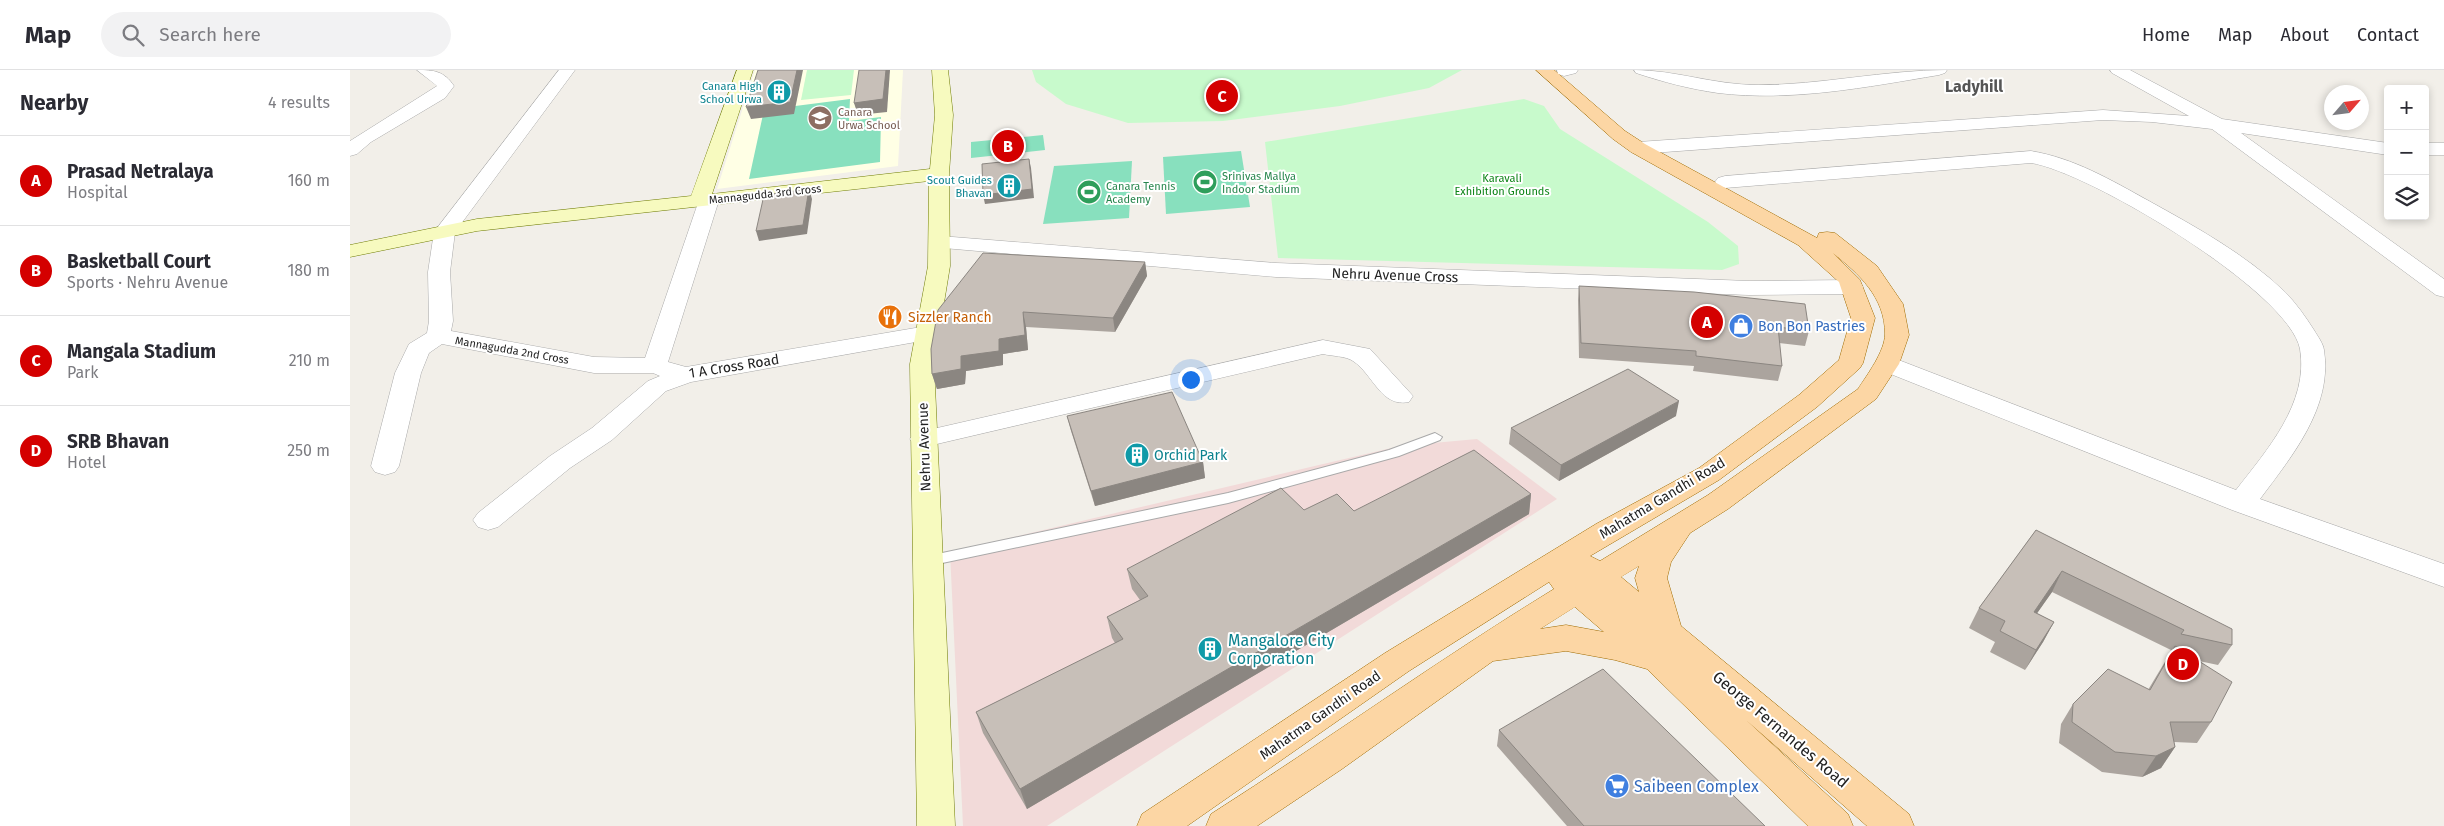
<!DOCTYPE html>
<html lang="en">
<head>
<meta charset="utf-8">
<style>
  :root { --surface:#fff; --page:#f2f2f3; --text:#2b2b33; --muted:#7c7c81; --line:#e1e1e2; --accent:#d40000 }
  body { margin:0; font-family:"Fira Sans",sans-serif; background:var(--page); color:var(--text) }
  .controls { position:absolute; right:15px; top:15px; display:grid; overflow:hidden; border-radius:5px; box-shadow:0 2px 8px #0003 }
  .controls button { width:45px; height:45px; display:grid; place-items:center; padding:0; border:0; border-bottom:1px solid var(--line); background:var(--surface); color:var(--text); font:25px sans-serif }
  .compass { position:absolute; left:1974px; top:15px; width:45px; height:45px; border-radius:50%; background:var(--surface); box-shadow:0 2px 8px #0003; rotate:62deg }
  .you { position:absolute; left:840px; top:309px; width:18px; height:18px; margin:-12px; border:4px solid #fff; border-radius:50%; background:#1a73e8; box-shadow:0 0 0 8px #1a73e833 }
  .badge { display:grid; place-items:center; width:32px; height:32px; border-radius:50%; background:var(--accent); color:#fff; font-size:16px; font-weight:700 }
  .pin { position:absolute; translate:-50% -50%; border:2px solid #fff; box-shadow:0 1px 5px #0006 }
  .list { margin:0; padding:0; list-style:none }
  h2 { display:flex; justify-content:space-between; align-items:center; height:65px; margin:0; padding:0 20px; font-size:21px }
  h2 small { font-size:16px; font-weight:400; color:var(--muted) }
  .list li { display:grid; grid-template-columns:32px 1fr auto; gap:15px; align-items:center; box-sizing:border-box; height:90px; padding:0 20px; border-top:1px solid var(--line) }
  .list b { display:block; font-size:19px; white-space:nowrap }
  .list p { margin:0; font-size:16px; white-space:nowrap; color:var(--muted) }
  .list em { font-size:16px; font-style:normal; color:var(--muted) }
  .icon { flex:none; width:28px; height:28px; fill:none; stroke:currentColor; stroke-width:2; stroke-linecap:round; stroke-linejoin:round }
  .map { position:relative; flex:none; width:2094px; height:756px; overflow:hidden }
  header { display:flex; align-items:center; gap:30px; box-sizing:border-box; height:70px; padding:0 25px; background:var(--surface); border-bottom:1px solid var(--line) }
  header strong { font-size:24px }
  nav { display:flex; gap:28px; margin-inline-start:auto; font-size:18px }
  .search { width:350px; height:45px; background:var(--page); display:flex; align-items:center; gap:12px; box-sizing:border-box; padding:0 18px; border-radius:28px; color:var(--muted); font-size:19px }
  main { display:flex }
  aside { flex:1; background:var(--surface) }
  .map>svg:first-child { display:block }
</style>
</head>
<body>
<header>
<strong>Map</strong>
<div class="search"><svg class="icon" aria-label="search" viewBox="0 0 24 24"><circle cx="10" cy="10" r="6"/><path d="M15 15l6 6"/></svg>Search here</div>
<nav><a>Home</a><a>Map</a><a>About</a><a>Contact</a></nav>
</header>
<main>
<aside>
<h2>Nearby<small>4 results</small></h2>
<ul class="list">
<li><span class="badge">A</span><div><b>Prasad Netralaya</b><p>Hospital</p></div><em>160 m</em></li>
<li><span class="badge">B</span><div><b>Basketball Court</b><p>Sports · Nehru Avenue</p></div><em>180 m</em></li>
<li><span class="badge">C</span><div><b>Mangala Stadium</b><p>Park</p></div><em>210 m</em></li>
<li><span class="badge">D</span><div><b>SRB Bhavan</b><p>Hotel</p></div><em>250 m</em></li>
</ul>
</aside>
<div class="map">
<svg width="2094" height="756" viewBox="0 0 2094 756">
  <rect width="100%" height="100%" fill="#f2efe9"/>
  <path fill="#f2dad9" d="M1127,369L1207,429L697,756H613L600,482L1050,376Z"/>
  <path fill="#ffffe5" d="M405,0H553L548,96L367,119Z"/>
  <g fill="#c8facc">
    <path d="M457,0H504L501,25L451,30Z"/>
    <path d="M682,0H1112L1079,18L990,36L873,51L778,53L716,34L686,12Z"/>
    <path d="M1174,29L1194,36L1210,59L1358,152L1388,176L1389,194L1372,200L928,188L915,72Z"/>
  </g>
  <g fill="#88e0be">
    <path d="M500,29L499,51L531,47L530,92L399,109L414,40Z"/>
    <path d="M693,65L695,80L621,88V72Z"/>
    <path d="M891,81L900,137L816,144L813,87Z"/>
    <path d="M782,91L779,148L693,154L704,96Z"/>
  </g>
  <g fill="none" stroke-linecap="round" stroke-linejoin="round">
    <defs>
      <path id="lane" d="M1085,363L1092,367L1090,370L1049,386L878,433L578,496L573,495L570,491L573,487L578,486L878,423L1039,380Z"/>
      <g id="street">
        <path d="M67,0C84,0 94,1 104,16L95,28L21,72L7,84L0,86V71L87,16Z"/>
        <path d="M209,0H225L105,162L100,202L103,251L101,261L244,287L295,288L349,130L352,126L359,124L366,126L369,130L318,292L336,297L577,256L586,258L589,263L586,268L577,270L341,312L316,321L262,370L220,398L148,457L138,460L128,457L123,450L128,443L200,386L242,358L298,311L310,306L303,303H244L92,274L79,283L71,303L49,396L45,402L35,405L25,402L21,396L45,303L59,274L77,263L79,251L78,202L84,162Z"/>
        <path d="M1207,0H1228L1226,3L1214,6L1208,4Z"/>
        <path d="M1284,0C1326,0 1364,15 1408,15C1472,15 1534,0 1597,0L1595,3L1589,5C1517,17 1441,32 1368,23C1340,19 1313,12 1286,3Z"/>
        <path d="M1760,0H1780L1872,49L2038,73V85L1891,63L2094,209V227L2086,225L1862,59L1802,52L1753,50L1288,84L1281,82L1279,78L1281,74L1288,72L1753,40L1839,46L1762,3Z"/>
        <rect x="2075" y="73" width="19" height="12"/>
        <path d="M1681,81C1724,88 1761,110 1799,131C1846,157 1895,184 1934,221C1946,233 1955,246 1964,260C1968,267 1973,273 1974,280C1983,337 1942,386 1910,429L2094,494V517L1882,440L1528,299L1525,294L1528,289L1537,287L1546,289L1886,420C1917,380 1959,333 1950,279C1939,221 1737,101 1681,93L1375,118L1368,116L1365,112L1368,108L1375,106Z"/>
        <path d="M590,166L926,193L1399,211L1502,210L1510,212L1513,217L1510,222L1502,224L1399,225L926,207L582,177L579,172L582,167Z"/>
        <path d="M973,270L1020,279L1063,326L1059,332C1031,338 1023,304 1003,291C996,286 981,286 973,284L574,377L564,375L560,369L564,363L574,361Z"/>
      </g>
      <path id="secondary" d="M387,0H403L362,124L580,99L585,45L582,0H598L603,45L599,104L600,196L584,294L605,756H567L560,294L578,196L579,111L127,161L0,187V175L127,149L341,126Z"/>
      <path id="primary" d="M1186,0H1204L1275,61L1295,74L1467,168L1469,163L1477,162L1485,163L1527,196L1553,234L1559,265L1549,294L1526,329L1378,439L1340,463L1321,492L1317,508L1331,556L1559,744L1564,756H1517L1396,650L1498,744L1503,756H1458L1297,599L1265,590L1216,581L1143,591L992,699L907,756H856L861,744C977,670 1088,590 1204,519L1199,512L1059,601L837,756H787L792,744L1035,583L1246,454L1349,398L1449,325L1489,290L1501,248L1489,212L1448,175L1281,82L1263,69ZM1483,183C1509,204 1535,227 1535,264C1535,281 1517,305 1508,319L1358,425L1250,491L1240,486L1369,410L1467,337L1510,298L1513,293L1525,248L1510,210ZM1289,496L1285,508L1289,522L1271,507ZM1225,537L1254,562L1216,555L1190,559Z"/>
    </defs>
    <use href="#lane" stroke="#a9a9a9" stroke-width="2"/>
    <use href="#street" stroke="#a9a9a9" stroke-width="1"/>
    <use href="#secondary" stroke="#707d05" stroke-width="1"/>
    <use href="#primary" stroke="#a06b00" stroke-width="1"/>
    <use href="#lane" fill="#fff" fill-rule="evenodd"/>
    <use href="#street" fill="#fff" fill-rule="evenodd"/>
    <use href="#secondary" fill="#f7fabf" fill-rule="evenodd"/>
    <use href="#primary" fill="#fcd6a4" fill-rule="evenodd"/>
  </g>
  <g fill="#aba49e">
    <path d="M795,192L797,206L765,262L676,257L678,280L653,284V295L616,301L615,314L587,319L582,304L581,279Z"/>
    <path d="M1229,216L1459,261L1455,276L1429,273L1432,296L1428,311L1343,301L1344,296L1229,288L1228,230Z"/>
    <path d="M717,346L853,392L855,408L745,436L721,361Z"/>
    <path d="M1326,346L1209,411L1159,374L1161,358Z"/>
    <path d="M1181,424L1179,444L677,739L633,663L626,642L765,573L762,568L757,547L790,530L782,519L777,499L954,440L1004,441Z"/>
    <path d="M1686,460L1882,575L1868,595L1849,591L1861,652L1847,673L1824,672L1825,677L1811,698L1792,707L1752,702L1709,673L1711,654L1723,634L1798,620L1819,585H1818L1821,580L1702,522L1687,543L1704,552L1693,572L1675,600L1640,582L1645,572L1619,558L1629,538Z"/>
    <path d="M1149,660L1415,756H1217L1147,676Z"/>
  </g>
  <g fill="#8b8681">
    <path d="M447,0H453L444,44L401,49L396,37Z"/>
    <path d="M536,0H540L537,42L508,45L504,33Z"/>
    <path d="M679,89L681,98L684,128L635,134L633,125Z"/>
    <path d="M459,119L462,129L457,164L409,171L406,161Z"/>
    <path d="M795,192L797,206L765,262L763,248Z"/>
    <path d="M673,242L676,257L678,280L653,284V295L616,301L615,314L587,319L582,304L611,286L649,269Z"/>
    <path d="M1329,331L1326,346L1209,411L1211,395Z"/>
    <path d="M853,392L855,408L745,436L741,421Z"/>
    <path d="M1181,424L1179,444L677,739L670,719Z"/>
    <path d="M1712,501L1702,522L1674,562L1684,542Z"/>
    <path d="M1704,552L1693,572L1675,600L1686,580Z"/>
    <path d="M1825,677L1811,698L1792,707L1806,686Z"/>
  </g>
  <g fill="#c7bfb8" stroke="#8b8681">
    <path d="M408,0H447L440,32L396,37Z"/>
    <path d="M509,0H536L533,29L504,33Z"/>
    <path d="M679,89L682,119L633,125L632,94Z"/>
    <path d="M459,119L453,155L406,161L414,125Z"/>
    <path d="M633,183L795,192L763,248L673,242L675,265L649,269V281L611,286V299L582,304L581,279L588,240Z"/>
    <path d="M1229,216L1344,222L1455,234L1459,261L1428,257L1432,296L1346,286V281L1231,273Z"/>
    <path d="M1278,299L1329,331L1211,395L1161,358Z"/>
    <path d="M822,322L853,392L741,421L717,346Z"/>
    <path d="M1124,380L1181,424L670,719L626,642L773,569L757,547L798,526L777,499L931,418L954,440L987,424L1004,441Z"/>
    <path d="M1686,460L1882,559V575L1831,564L1834,560L1712,501L1684,542L1704,552L1686,580L1650,561L1655,551L1629,538Z"/>
    <path d="M1825,576L1882,612L1861,652H1820L1825,677L1806,686L1765,682L1722,652L1723,634L1758,599L1800,620Z"/>
    <path d="M1253,599L1415,756H1234L1149,660Z"/>
  </g>
  <defs>
    <symbol id="building-disc" viewBox="-11 -11 22 22"><circle r="9.5" fill="#0f9aa8" stroke="#fff"/><path d="M-4-6H4V6H1V3H-1V6H-4ZM-2.5-4.3h1.7v1.8h-1.7ZM.8-4.3h1.7v1.8H.8ZM-2.5-1h1.7V.8h-1.7ZM.8-1h1.7V.8H.8Z" fill="#fff"/></symbol>
    <symbol id="school-disc" viewBox="-11 -11 22 22"><circle r="9.5" fill="#8d6e63" stroke="#fff"/><path d="M0-5L7-2L0 1L-7-2ZM-4 1L0 2.5L4 1V4Q0 6-4 4Z" fill="#fff"/></symbol>
    <symbol id="stadium-disc" viewBox="-11 -11 22 22"><circle r="9.5" fill="#2e9e5b" stroke="#fff"/><path d="M0-5a6.5 5 0 1 0 0 10a6.5 5 0 1 0 0-10ZM-3.5-1.8h7v3.6h-7Z" fill="#fff"/></symbol>
    <symbol id="restaurant-disc" viewBox="-11 -11 22 22"><circle r="9.5" fill="#e8710a" stroke="#fff"/><path d="M-5-6h1v4h1v-4h1v4h1v-4h1v5L-1.5 .5V6h-2V.5L-5-1ZM5-6V6H3V1.5H1.5Q1.5-4 5-6Z" fill="#fff"/></symbol>
    <symbol id="shop-disc" viewBox="-11 -11 22 22"><circle r="9.5" fill="#3f7fe0" stroke="#fff"/><path d="M-5-2.5h2.3a2.7 3.5 0 0 1 5.4 0H5L5.5 6h-11ZM-1.5-2.5h3a1.5 2.3 0 0 0-3 0Z" fill="#fff"/></symbol>
    <symbol id="supermarket-disc" viewBox="-11 -11 22 22"><circle r="9.5" fill="#3f7fe0" stroke="#fff"/><path d="M-6-5.5h2.5l.6 2H6L4.5 2H-2.5L-4.4-4H-6ZM-1.5 3.2a1.3 1.3 0 1 0 .1 0ZM3 3.2a1.3 1.3 0 1 0 .1 0Z" fill="#fff"/></symbol>
  </defs>
  <g fill-rule="evenodd">
    <use href="#building-disc" x="415" y="8" width="28" height="28"/>
    <use href="#school-disc" x="456" y="34" width="28" height="28"/>
    <use href="#stadium-disc" x="841" y="98" width="28" height="28"/>
    <use href="#building-disc" x="645" y="102" width="28" height="28"/>
    <use href="#stadium-disc" x="725" y="108" width="28" height="28"/>
    <use href="#restaurant-disc" x="526" y="233" width="28" height="28"/>
    <use href="#shop-disc" x="1377" y="242" width="28" height="28"/>
    <use href="#building-disc" x="773" y="371" width="28" height="28"/>
    <use href="#building-disc" x="846" y="565" width="28" height="28"/>
    <use href="#supermarket-disc" x="1253" y="702" width="28" height="28"/>
  </g>
  <g text-anchor="middle" stroke-width="4" stroke-linejoin="round" paint-order="stroke">
    <g font-size="11" fill="#0d838f" stroke="#fff" text-anchor="end">
      <text x="412" y="20">Canara High<tspan x="412" dy="13">School Urwa</tspan></text>
      <text x="642" y="114">Scout Guides<tspan x="642" dy="13">Bhavan</tspan></text>
    </g>
    <g font-size="11" fill="#785e54" stroke="#fff" text-anchor="start">
      <text x="488" y="46">Canara<tspan x="488" dy="13">Urwa School</tspan></text>
    </g>
    <g font-size="11" fill="#27864d" stroke="#fff" text-anchor="start">
      <text x="872" y="110">Srinivas Mallya<tspan x="872" dy="13">Indoor Stadium</tspan></text>
      <text x="756" y="120">Canara Tennis<tspan x="756" dy="13">Academy</tspan></text>
    </g>
    <g font-size="11" fill="#0c8416" stroke="#fff">
      <text x="1152" y="112">Karavali<tspan x="1152" dy="13">Exhibition Grounds</tspan></text>
    </g>
    <g font-size="11" fill="#222" stroke="#fff">
      <text transform="translate(415 124) rotate(-6)" y="4">Mannagudda 3rd Cross</text>
      <text transform="translate(162 280) rotate(10)" y="4">Mannagudda 2nd Cross</text>
    </g>
    <g font-size="14" fill="#222" stroke="#fff">
      <text transform="translate(1045 205) rotate(2)" y="5">Nehru Avenue Cross</text>
      <text transform="translate(384 296) rotate(-9)" y="5">1 A Cross Road</text>
      <text transform="translate(574 377) rotate(-92)" y="5">Nehru Avenue</text>
      <text transform="translate(1312 428) rotate(-31)" y="5">Mahatma Gandhi Road</text>
      <text transform="translate(970 645) rotate(-35)" y="5">Mahatma Gandhi Road</text>
    </g>
    <g font-size="14" fill="#c56008" stroke="#fff" text-anchor="start">
      <text x="558" y="252">Sizzler Ranch</text>
    </g>
    <g font-size="14" fill="#366cbe" stroke="#fff" text-anchor="start">
      <text x="1408" y="261">Bon Bon Pastries</text>
    </g>
    <g font-size="14" fill="#0d838f" stroke="#fff" text-anchor="start">
      <text x="804" y="390">Orchid Park</text>
    </g>
    <g font-size="16" font-weight="bold" fill="#555" stroke="#fff">
      <text x="1624" y="22">Ladyhill</text>
    </g>
    <g font-size="16" fill="#0d838f" stroke="#fff" text-anchor="start">
      <text x="878" y="576">Mangalore City<tspan x="878" dy="18">Corporation</tspan></text>
    </g>
    <g font-size="16" fill="#222" stroke="#fff">
      <text transform="translate(1431 659) rotate(40)" y="6">George Fernandes Road</text>
    </g>
    <g font-size="16" fill="#366cbe" stroke="#fff" text-anchor="start">
      <text x="1284" y="722">Saibeen Complex</text>
    </g>
  </g>
</svg>
<div class="controls">
<button>+</button>
<button>−</button>
<button><svg class="icon" aria-label="layers" viewBox="0 0 24 24"><path d="M12 4l9 5-9 5-9-5zM3 14l9 5 9-5"/></svg></button>
</div>
<svg class="compass" viewBox="-18 -18 36 36"><path d="M0-13l5 13h-10z" fill="#e53935"/><path d="M0 13l5-13h-10z" fill="#7c7c81"/></svg>
<div class="you"></div>
<div class="pin badge" style="left:1357px;top:252px">A</div>
<div class="pin badge" style="left:658px;top:76px">B</div>
<div class="pin badge" style="left:872px;top:26px">C</div>
<div class="pin badge" style="left:1833px;top:594px">D</div>
</div>
</main>
</body>
</html>
